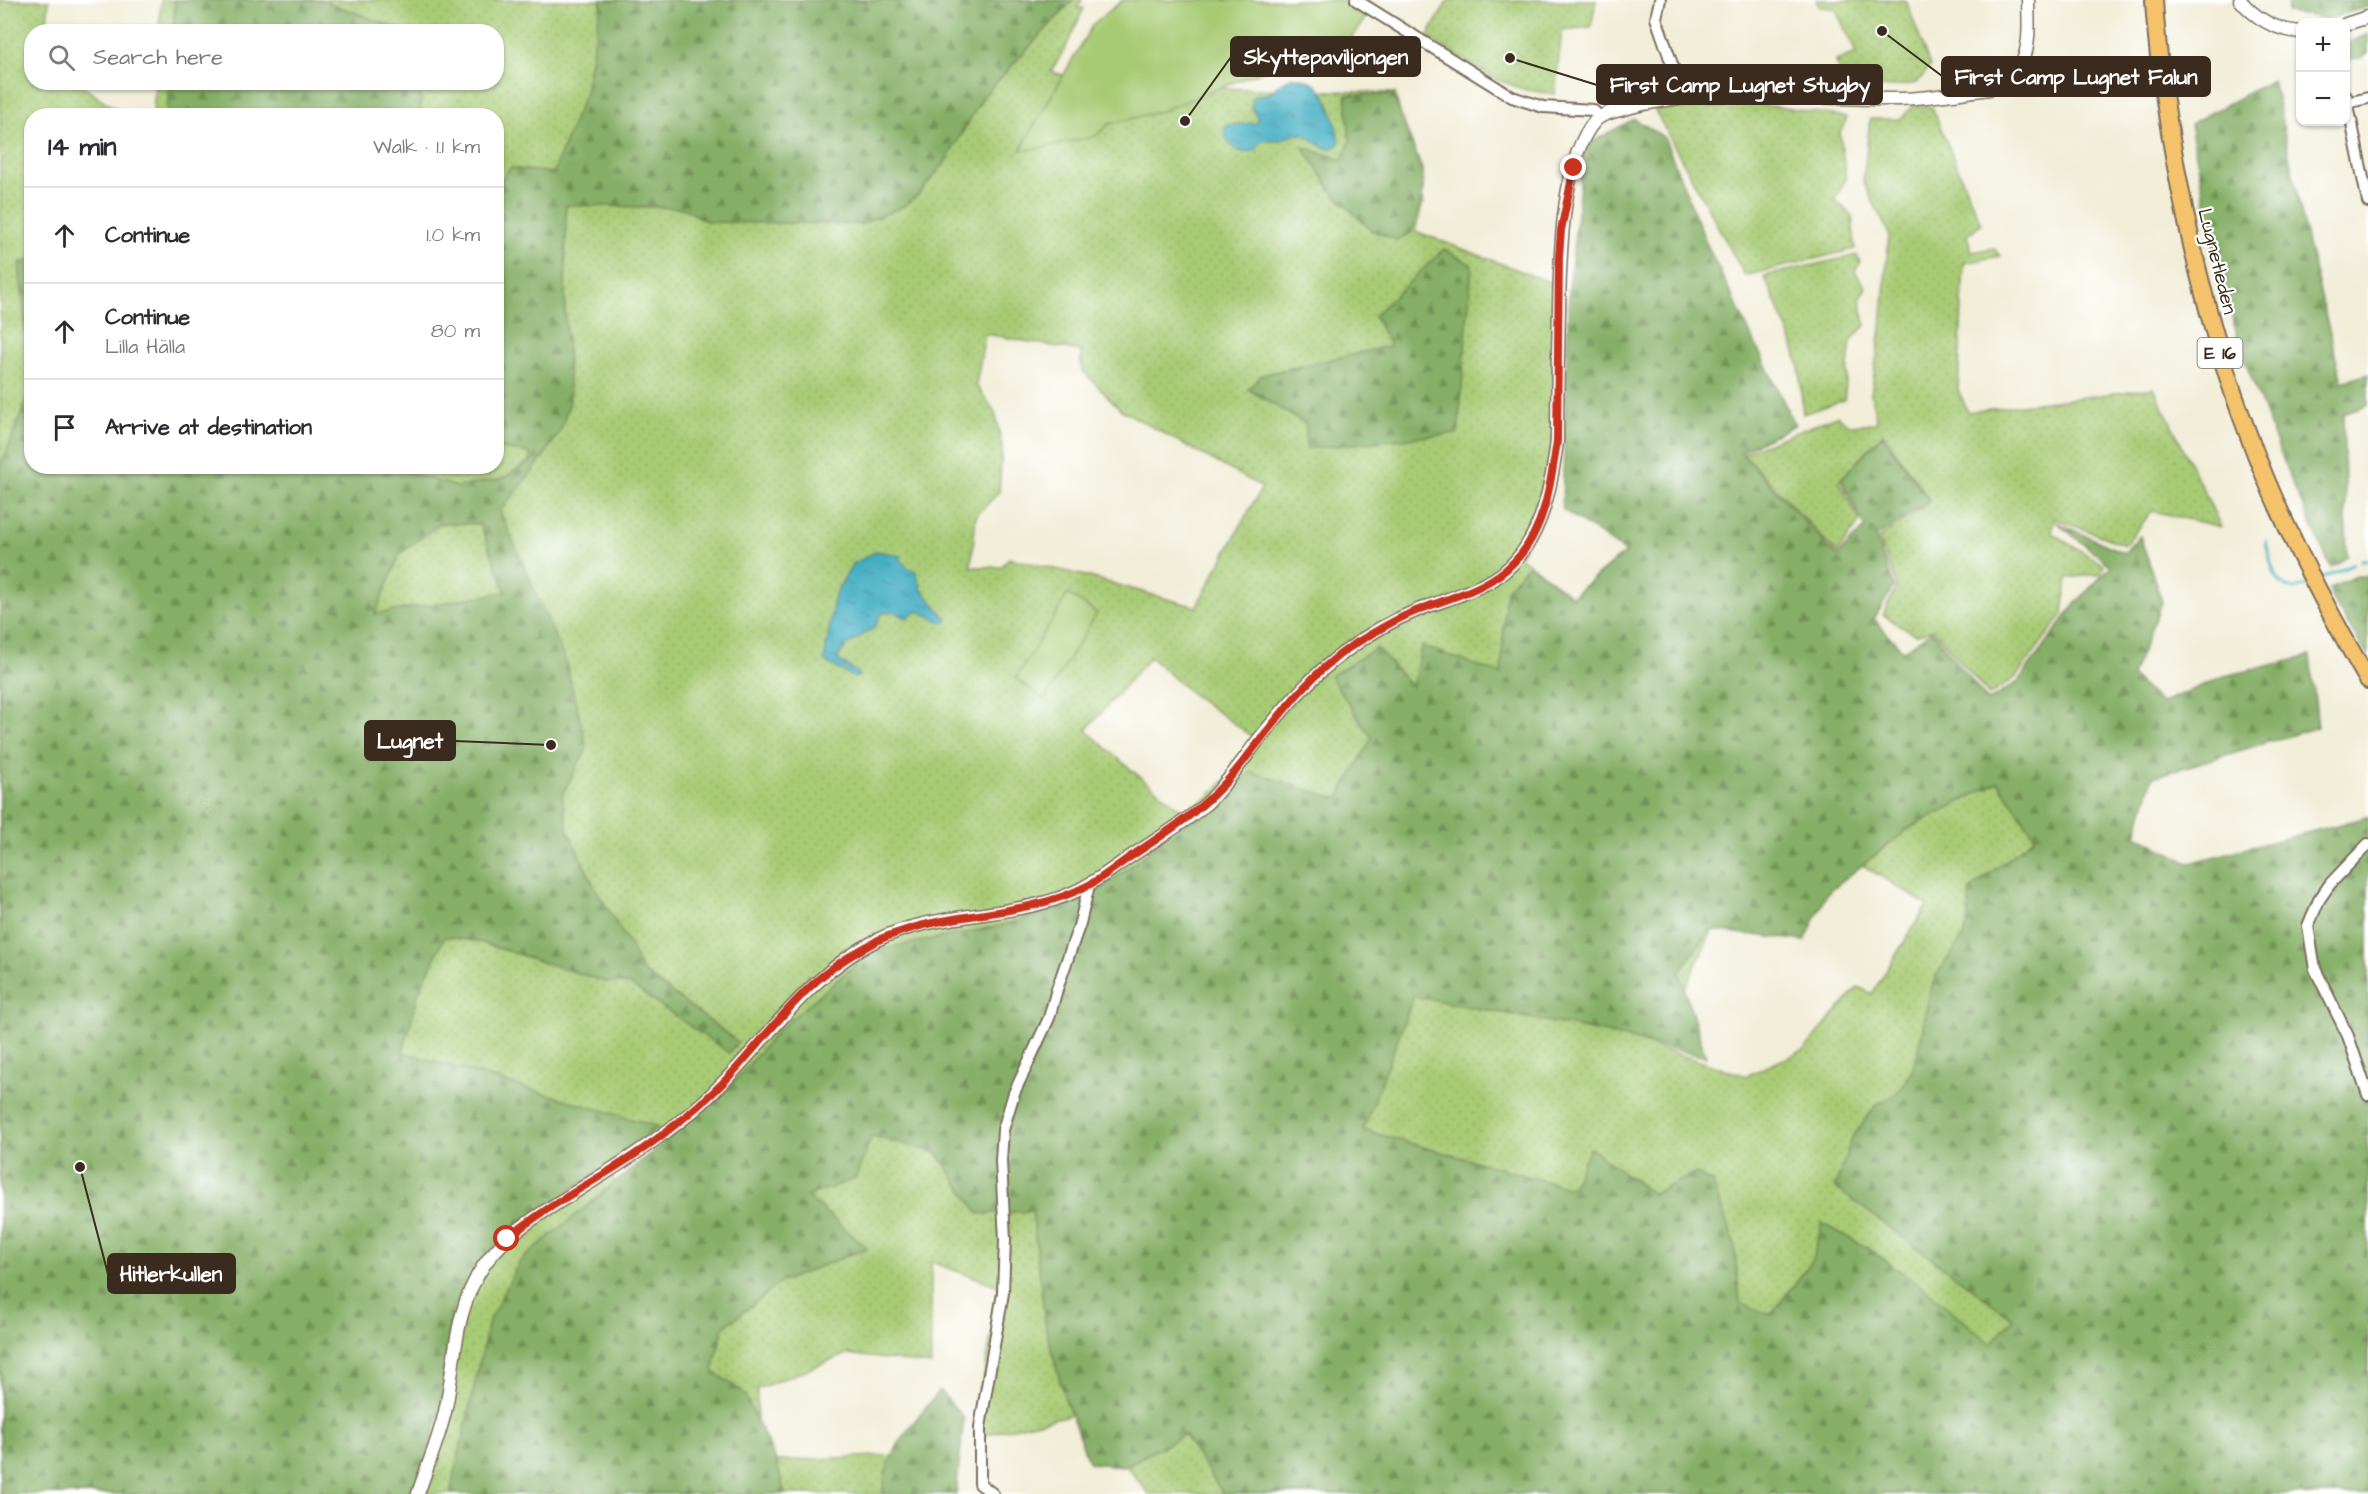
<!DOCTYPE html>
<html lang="en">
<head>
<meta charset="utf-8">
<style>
  :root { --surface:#fff; --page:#f2f2f3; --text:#2b2b33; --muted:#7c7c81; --line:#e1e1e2 }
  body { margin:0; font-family:"Architects Daughter",sans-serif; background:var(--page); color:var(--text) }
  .controls { position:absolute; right:18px; top:18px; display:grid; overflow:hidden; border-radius:12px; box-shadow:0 2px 4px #0004 }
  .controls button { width:54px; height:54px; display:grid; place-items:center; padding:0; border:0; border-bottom:2px solid var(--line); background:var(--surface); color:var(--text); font:30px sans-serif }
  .stop { position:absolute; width:18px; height:18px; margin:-14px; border:4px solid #c8321e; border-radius:50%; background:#fff }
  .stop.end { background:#c8321e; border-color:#fff; box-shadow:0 2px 6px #0008 }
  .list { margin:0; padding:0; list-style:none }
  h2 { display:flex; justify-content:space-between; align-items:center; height:78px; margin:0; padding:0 24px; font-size:26px }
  h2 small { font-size:20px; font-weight:400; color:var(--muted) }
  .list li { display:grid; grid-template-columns:39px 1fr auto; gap:18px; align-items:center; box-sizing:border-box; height:96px; padding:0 24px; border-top:2px solid var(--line) }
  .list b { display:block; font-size:22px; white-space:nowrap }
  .list p { margin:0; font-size:20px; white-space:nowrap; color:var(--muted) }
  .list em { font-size:20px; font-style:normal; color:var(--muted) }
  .icon { flex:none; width:33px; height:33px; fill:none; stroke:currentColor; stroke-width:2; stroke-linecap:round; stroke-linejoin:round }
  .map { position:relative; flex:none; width:2368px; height:1494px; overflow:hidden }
  .search { position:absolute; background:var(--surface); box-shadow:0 2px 4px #0004; left:24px; top:24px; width:480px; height:66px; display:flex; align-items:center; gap:15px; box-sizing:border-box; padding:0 21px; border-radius:24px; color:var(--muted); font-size:22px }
  .panel { position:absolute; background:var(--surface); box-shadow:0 2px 4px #0004; left:24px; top:108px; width:480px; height:366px; border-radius:24px }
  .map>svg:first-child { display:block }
</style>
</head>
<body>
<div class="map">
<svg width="2368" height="1494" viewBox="0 0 2368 1494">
  <defs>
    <pattern id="grass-dots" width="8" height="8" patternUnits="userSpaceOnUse" patternTransform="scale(1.5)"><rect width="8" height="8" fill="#a7cb75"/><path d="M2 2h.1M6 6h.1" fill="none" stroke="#91ae65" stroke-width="1.8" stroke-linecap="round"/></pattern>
    <pattern id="forest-firs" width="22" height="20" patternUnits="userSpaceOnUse" patternTransform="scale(1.5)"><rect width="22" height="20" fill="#85af66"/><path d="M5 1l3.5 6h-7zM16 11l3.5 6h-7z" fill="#6e8f53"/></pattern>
    <pattern id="water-ripples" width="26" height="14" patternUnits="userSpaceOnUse" patternTransform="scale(1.5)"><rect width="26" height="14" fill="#43aec2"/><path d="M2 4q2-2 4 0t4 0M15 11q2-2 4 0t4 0" fill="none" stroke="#398e9d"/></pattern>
  </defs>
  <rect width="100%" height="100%" fill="#fff"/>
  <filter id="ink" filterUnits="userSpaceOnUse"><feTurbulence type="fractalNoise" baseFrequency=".0167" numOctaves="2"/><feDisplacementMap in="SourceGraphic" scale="12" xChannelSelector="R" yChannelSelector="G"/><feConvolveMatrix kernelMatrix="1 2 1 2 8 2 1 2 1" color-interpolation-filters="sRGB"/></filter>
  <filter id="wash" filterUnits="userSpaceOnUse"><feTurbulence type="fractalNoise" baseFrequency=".008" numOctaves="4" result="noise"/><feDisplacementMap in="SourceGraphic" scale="24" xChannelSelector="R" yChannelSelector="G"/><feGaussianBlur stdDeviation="1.35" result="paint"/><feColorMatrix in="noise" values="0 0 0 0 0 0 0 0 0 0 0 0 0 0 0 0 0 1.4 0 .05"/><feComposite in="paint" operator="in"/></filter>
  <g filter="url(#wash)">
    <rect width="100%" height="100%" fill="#f1edd7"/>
    <g fill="url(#grass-dots)" stroke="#717a4a" stroke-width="1.5" fill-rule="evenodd">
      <path d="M0,0H49L46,31L32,32V82L77,83L125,115L32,116V466H496V116L153,115L155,83L496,82V32L159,31L161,0H1082L1077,8H1084L1066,47L1051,71L1088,84L1395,93L1423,203L1415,231L1560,286L1557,378L1547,505L1520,557L1572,596L1620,556L1715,591L1974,751L2163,946L2368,1494H1149L1083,1412L974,1437L999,1286L931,1262V1365L847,1354L757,1389L756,1462L917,1454L916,1494H0ZM985,334L1081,351V369L1121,410L1262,487L1196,607L1086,576L1009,558L1001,567H971L976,516L999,492L1002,446L995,412L976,385ZM1150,657L1192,694L1256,739L1229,776L1188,815L1128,767L1086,730ZM1850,857L1927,905L1872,994L1858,987L1804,1050L1746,1076L1631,1039L1676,1007L1715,925ZM661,1137L712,1209L665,1248L609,1173Z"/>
      <path d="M1448,0H1596L1591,27L1562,30L1555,94L1526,90L1495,79L1427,37Z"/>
      <path d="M1816,0H1906L1930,66L1917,83L1864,90L1842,85L1836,61L1856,53L1835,8L1820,7Z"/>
      <path d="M1736,101L1847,117L1840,133L1846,179L1835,199L1852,216L1855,249L1745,276L1654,109Z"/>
      <path d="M1913,105L1932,107L1981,224L1967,235L1972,252L1994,248L2000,256L1964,263L1958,390L1968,412L2154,388L2221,527L2152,511L2125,545L2054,518L2052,533L2104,565L2101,574L2067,578L2063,614L2015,678L1989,695L1933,629L1916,635L1883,615L1897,585L1879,538L1930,501L1883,433L1839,481L1860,521L1837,553L1743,453L1837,416L1849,425L1877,423L1871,394L1881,328L1889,234L1863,181L1870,119H1901Z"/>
      <path d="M1857,255L1860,262L1855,272L1866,287L1860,298L1865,325L1851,341L1844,400L1803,414L1799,366L1790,336L1764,276Z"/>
    </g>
    <g fill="url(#forest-firs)" stroke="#606c42" stroke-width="1.5" fill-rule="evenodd">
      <path d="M175,0H329L328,3L406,31H173Z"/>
      <path d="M600,0H1073L983,97L944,164L917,196L902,207L861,224L708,222L683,208L566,205L565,312L570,401L560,432L536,467L500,511L565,660L587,748L562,795L568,831L595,888L631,947L642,971L738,1042L729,1053L629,984L606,982L479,942L445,936L418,994L403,1052L659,1127L497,1242L465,1287L452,1311L439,1412L424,1465L407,1494H0V468L31,388L32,466H389L457,487L502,479L530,461V453L497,448V186L510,168L553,173L585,93L601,5ZM440,523L480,524L506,592L375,614L400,554Z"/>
      <path d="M2288,0H2368V7L2328,19L2287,12Z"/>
      <path d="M2368,34V53L2360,58L2350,59L2346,55L2348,43Z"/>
      <path d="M2273,80L2308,244L2342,382L2368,374V406L2343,414L2347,557L2331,568L2290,478L2241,351L2213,243L2190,124Z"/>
      <path d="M169,83H420L421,115H167Z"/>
      <path d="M1346,95H1393L1423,172V195L1411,233L1396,240L1371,230L1334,194L1303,147L1342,160L1350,142Z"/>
      <path d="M1634,119L1664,137L1708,247L1795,425L1740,452L1837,556L1865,527L1841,479L1882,435L1929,500L1876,537L1894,586L1874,619L1903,651L1932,631L1988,701L2018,682L2075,604L2111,566L2056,522L2124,553L2140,536L2162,602L2132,676L2161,703L2224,676L2310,656L2318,727L2153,777L2136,835L2189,863L2368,817V1494H1223L1184,1435L1125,1466L1089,1463L1065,1399L1046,1330L1032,1211L979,1214L937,1153L872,1136L855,1179L807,1196L867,1248L781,1282L723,1328L713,1371L744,1393L777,1463L785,1494H450L489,1321L520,1261L727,1090L779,1029L872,951L999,926L1086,900L1252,772L1338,799L1372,738L1330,676L1377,648L1412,687L1422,646L1501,674L1506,590L1529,564L1572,597L1626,552L1562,509L1569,289L1584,146ZM1998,782L2035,837L1970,890C1968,904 1970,924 1963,936C1955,952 1939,966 1933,983C1920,1017 1924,1092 1878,1103L1852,1138L1835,1187L2013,1319L1991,1344L1928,1291L1868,1248L1822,1223L1812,1261L1771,1315L1740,1303L1734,1242L1712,1182L1695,1173L1653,1194L1590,1148L1571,1188L1363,1130L1414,996L1602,1032L1706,1057L1679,972L1710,930L1805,941L1827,893L1910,828Z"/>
      <path d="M1444,249L1472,265L1458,433L1306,449V424L1248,389L1262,375L1390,346L1374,316Z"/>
      <path d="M31,259H32L31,383L19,263Z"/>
      <path d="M2355,576H2368V657L2332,599L2329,589Z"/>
      <path d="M940,1391L964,1418L956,1494H883C882,1456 916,1418 940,1391Z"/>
    </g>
    <g fill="#a7cb75" stroke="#717a4a" stroke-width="1.5">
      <path d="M1123,0H1356L1371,10L1348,43L1273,67L1161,111L1109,124L1096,136L1036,149L1020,150L1093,24Z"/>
      <path d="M1068,594L1097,613L1044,700L1016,678Z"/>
    </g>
    <g fill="url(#water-ripples)" stroke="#3f6c70" stroke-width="1.5">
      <path d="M1292,77C1326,77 1333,112 1339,140L1338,145C1323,156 1315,137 1301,134C1292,132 1284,141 1274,141C1268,141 1266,139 1260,142L1257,149C1254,150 1251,152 1247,152C1234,153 1221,137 1226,125L1256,123L1258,118L1251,107L1254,96L1270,93L1279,84Z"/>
      <path d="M877,551L901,556V560L907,567L916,572L922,590L948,620L944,623L918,611L906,618L894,611L881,614L875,627L845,647L837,659L858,673L859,676L855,678L824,661L835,594L853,564Z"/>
    </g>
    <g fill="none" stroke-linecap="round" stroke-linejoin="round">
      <g stroke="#43aec2" stroke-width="3">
        <path d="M2266,541C2269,556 2273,587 2293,589C2297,589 2303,586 2307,585"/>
        <path d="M2361,560H2368"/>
        <path d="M2319,579L2354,564"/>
      </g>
    </g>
  </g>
  <g filter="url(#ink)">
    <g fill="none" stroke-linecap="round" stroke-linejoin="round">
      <defs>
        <g id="minor">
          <path d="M1356,0L1512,97L1543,107L1593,110L1599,117"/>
          <path d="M1660,0L1656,18L1684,99"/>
          <path d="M2346,96L2368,202"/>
          <path d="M2347,103L2368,98"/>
          <path d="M2368,844L2330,884L2319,900L2308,926L2315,969L2348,1036L2368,1095"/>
          <path d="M993,1494L980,1484V1427L1003,1293L1005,1240L1001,1161L1003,1130L1014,1093L1049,1018L1057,989L1080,923L1089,885"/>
        </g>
        <g id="tertiary">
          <path d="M2240,0C2256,19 2276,30 2300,32"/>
          <path d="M2346,24L2368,17"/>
          <path d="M418,1494C427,1466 440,1437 446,1407C456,1358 454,1309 484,1265C509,1229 552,1207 588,1184C627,1160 667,1134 702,1103C762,1049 803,977 877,940C941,908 1031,921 1091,883C1108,873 1123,861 1139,851C1162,836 1187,821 1207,803C1227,784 1242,761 1259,739C1285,707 1312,675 1346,651C1367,635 1393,620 1418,610C1443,600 1471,593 1494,579C1540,550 1551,490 1557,441C1557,397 1558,353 1559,309C1560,260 1561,159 1595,121C1601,114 1615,111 1624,109C1712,84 1805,100 1894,99C1926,99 1958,93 1989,89C2033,75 2029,38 2028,0"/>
        </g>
        <path id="trunk" d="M2154,0C2157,56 2166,112 2176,167C2193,260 2216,351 2250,439C2281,522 2323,603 2368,680"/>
      </defs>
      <use href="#minor" stroke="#7b6e5f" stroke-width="14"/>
      <use href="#tertiary" stroke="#7b6e5f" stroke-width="15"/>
      <use href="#trunk" stroke="#7b6e5f" stroke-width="20"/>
      <use href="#minor" stroke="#fff" stroke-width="10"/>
      <use href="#tertiary" stroke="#fff" stroke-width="12"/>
      <use href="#trunk" stroke="#f3c26a" stroke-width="16"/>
    </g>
  </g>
  <g fill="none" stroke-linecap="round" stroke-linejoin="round" filter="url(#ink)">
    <path stroke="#c8321e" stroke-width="8" d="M507,1239C544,1208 588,1185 628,1159C653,1143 677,1124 699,1105C741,1070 772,1022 812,985C830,968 854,953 875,942C883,937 892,935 900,932C961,911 1029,916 1087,886C1101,879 1114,868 1127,859C1166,833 1204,809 1234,773C1270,729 1302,680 1350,647C1371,634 1393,620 1416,611C1450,597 1489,589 1514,562C1545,531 1551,482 1557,441L1559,256L1561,230L1574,168"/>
  </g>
  <g text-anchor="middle" stroke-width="4.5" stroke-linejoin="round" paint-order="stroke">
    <rect fill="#fff" stroke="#766a62" stroke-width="1.5" x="2197.5" y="338" width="45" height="30" rx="4.5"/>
    <g font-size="18" font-weight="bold" fill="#3b2a1e">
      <text x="2220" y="359">E 16</text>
    </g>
    <g font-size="20" fill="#3b2a1e" stroke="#fff">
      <text transform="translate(2218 261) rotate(76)" y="7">Lugnetleden</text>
    </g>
  </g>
  <path fill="none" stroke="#3b2a1e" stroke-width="2" d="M1185 121L1231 57M1882 31L1942 76M1510 58L1597 85M551 745L455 741M80 1167L108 1274"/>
  <g fill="#3b2a1e" stroke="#fff" stroke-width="2">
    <circle cx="1185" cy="121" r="6"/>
    <circle cx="1882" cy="31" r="6"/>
    <circle cx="1510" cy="58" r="6"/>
    <circle cx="551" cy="745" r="6"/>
    <circle cx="80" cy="1167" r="6"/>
  </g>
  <g fill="#3b2a1e" stroke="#3b2a1e" stroke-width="2">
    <rect x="1231" y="37" width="189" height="39" rx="6"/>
    <rect x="1942" y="57" width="268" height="39" rx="6"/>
    <rect x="1597" y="65" width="285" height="39" rx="6"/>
    <rect x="365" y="721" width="90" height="39" rx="6"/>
    <rect x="108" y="1254" width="127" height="39" rx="6"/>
  </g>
  <g font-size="21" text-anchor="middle" font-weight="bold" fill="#fff">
    <text x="1326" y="64">Skyttepaviljongen</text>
    <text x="2076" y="84">First Camp Lugnet Falun</text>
    <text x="1740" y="92">First Camp Lugnet Stugby</text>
    <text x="410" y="748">Lugnet</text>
    <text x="171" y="1281">Hitlerkullen</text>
  </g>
</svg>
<div class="controls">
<button>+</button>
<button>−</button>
</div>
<div class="stop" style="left:507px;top:1239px"></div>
<div class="stop end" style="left:1574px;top:168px"></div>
<div class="search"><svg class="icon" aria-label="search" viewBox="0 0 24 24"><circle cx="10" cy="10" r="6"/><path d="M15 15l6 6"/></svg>Search here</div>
<section class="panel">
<h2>14 min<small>Walk · 1.1 km</small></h2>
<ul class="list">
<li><svg class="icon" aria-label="ahead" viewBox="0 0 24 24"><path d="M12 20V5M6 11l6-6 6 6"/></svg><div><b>Continue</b></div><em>1.0 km</em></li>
<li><svg class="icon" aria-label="ahead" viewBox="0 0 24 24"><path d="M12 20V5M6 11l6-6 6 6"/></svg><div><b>Continue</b><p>Lilla Hälla</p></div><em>80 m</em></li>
<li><svg class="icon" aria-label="arrive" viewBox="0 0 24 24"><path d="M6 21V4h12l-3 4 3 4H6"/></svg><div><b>Arrive at destination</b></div></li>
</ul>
</section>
</div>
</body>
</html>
